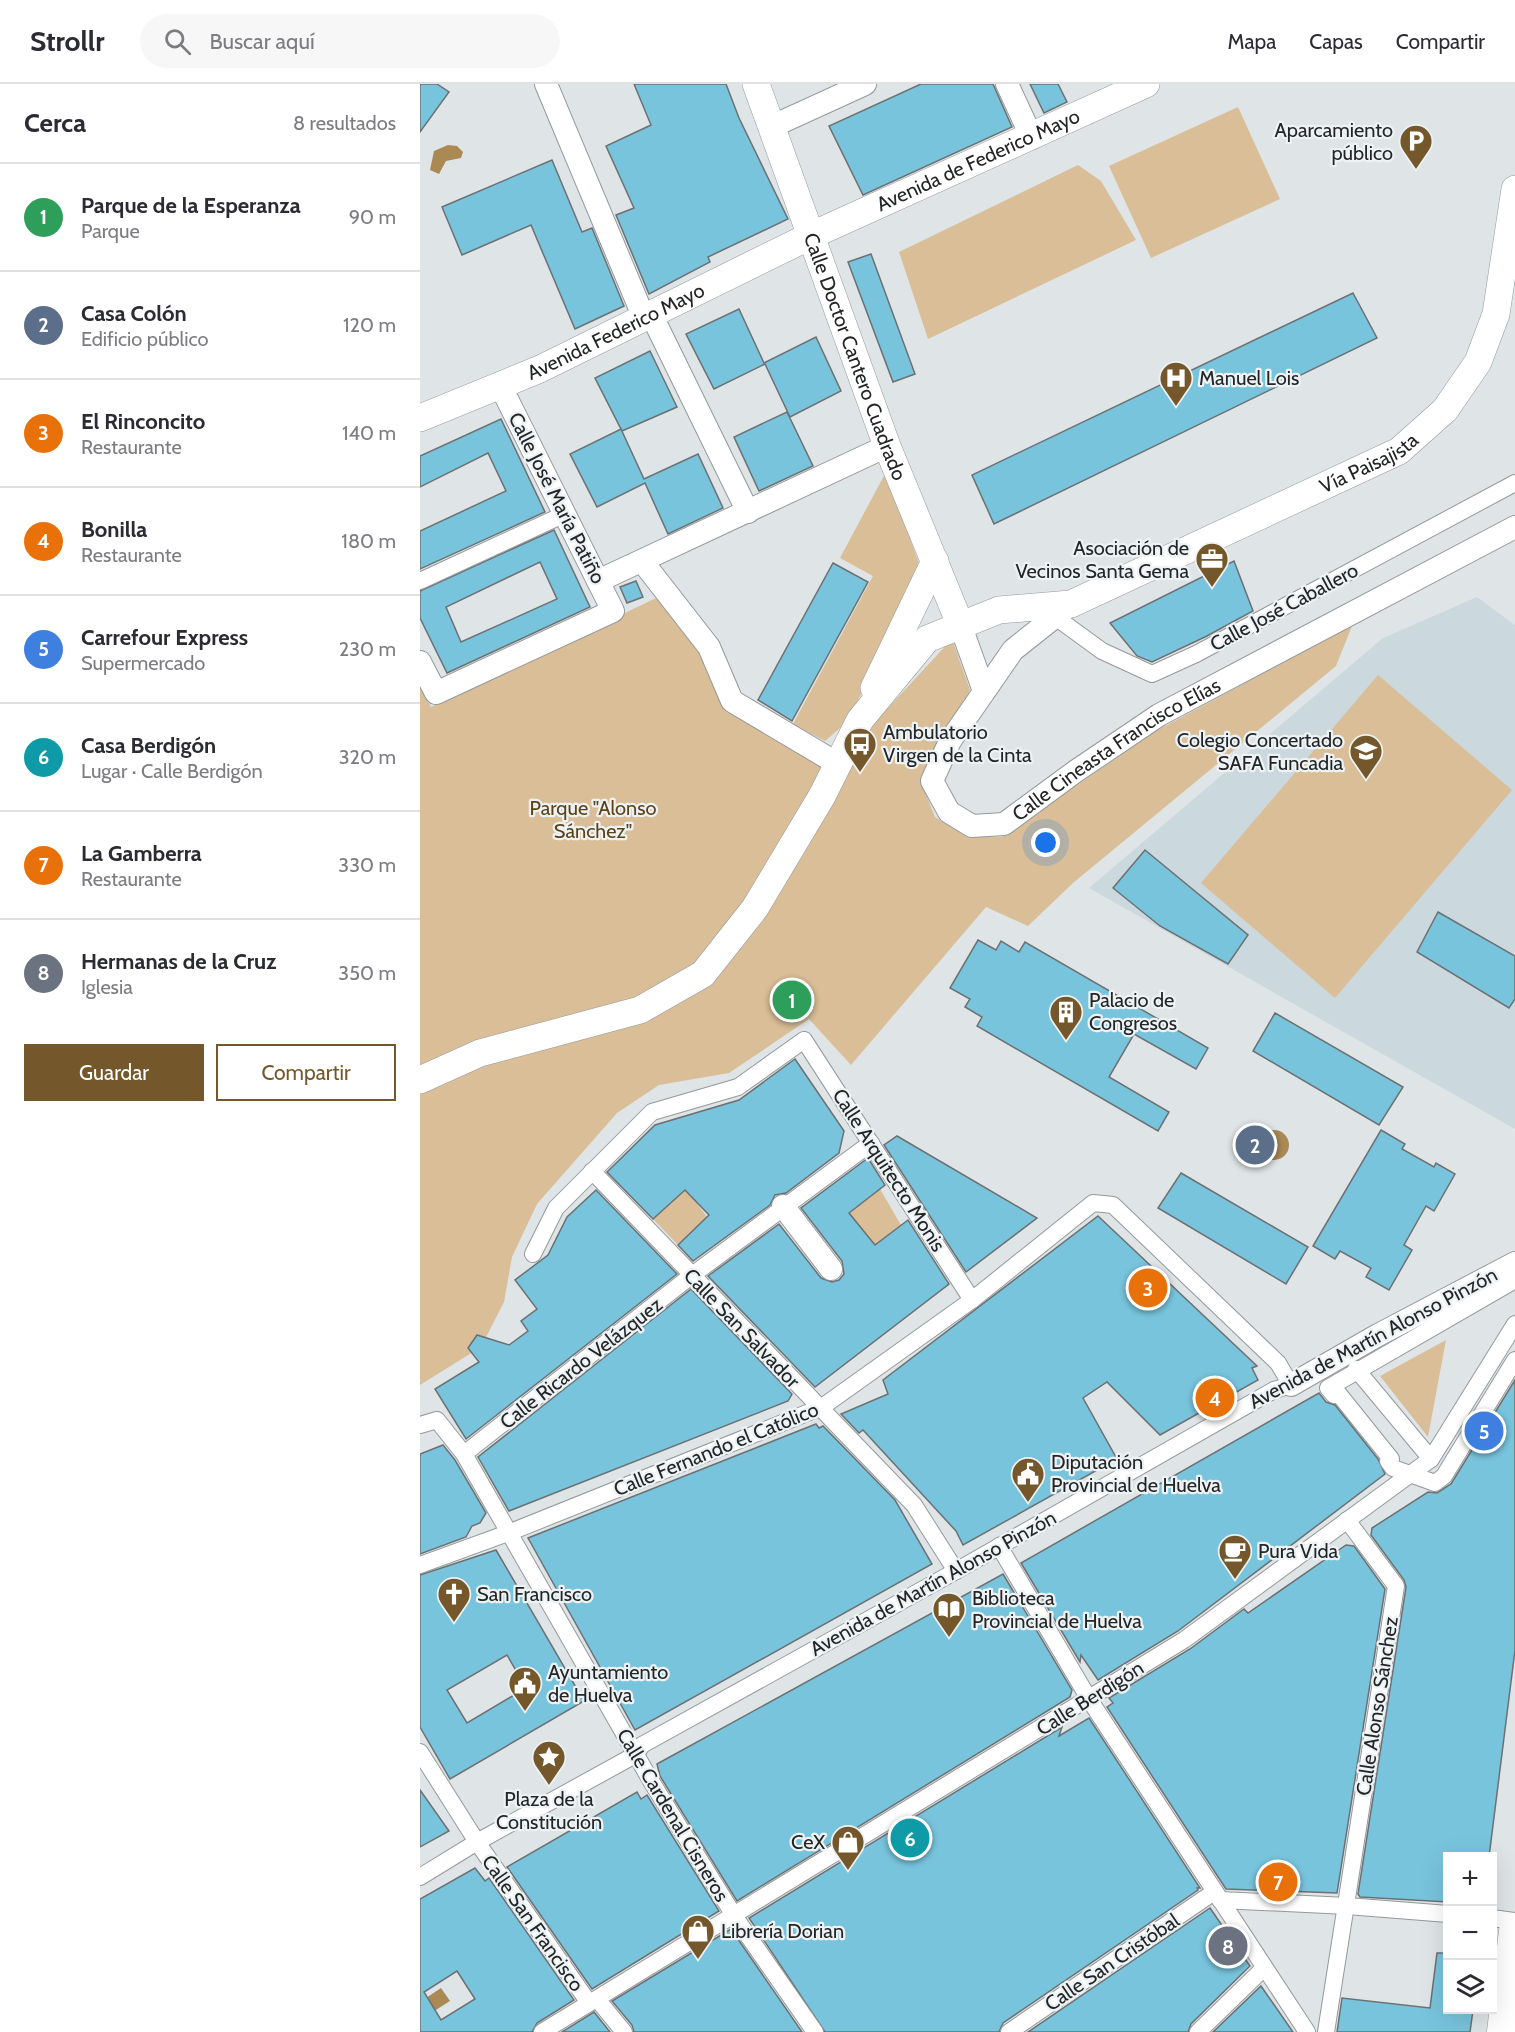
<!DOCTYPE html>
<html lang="es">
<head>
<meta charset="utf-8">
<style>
  :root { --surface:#fff; --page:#f7f7f7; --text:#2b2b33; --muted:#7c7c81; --line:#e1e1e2; --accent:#74582b }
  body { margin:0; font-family:Cabin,sans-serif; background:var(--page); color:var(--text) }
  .controls { position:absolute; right:18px; bottom:18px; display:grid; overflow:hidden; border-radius:0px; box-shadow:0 6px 24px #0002 }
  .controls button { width:54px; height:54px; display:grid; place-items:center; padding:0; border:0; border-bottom:2px solid var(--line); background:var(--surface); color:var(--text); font:30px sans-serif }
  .you { position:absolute; left:626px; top:759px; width:21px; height:21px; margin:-15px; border:4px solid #fff; border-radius:50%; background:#1a73e8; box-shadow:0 0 0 9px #1a73e833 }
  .badge { display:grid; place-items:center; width:39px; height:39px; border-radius:50%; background:var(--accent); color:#fff; font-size:20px; font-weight:700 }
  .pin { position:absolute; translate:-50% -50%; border:3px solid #fff; box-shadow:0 2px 6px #0006 }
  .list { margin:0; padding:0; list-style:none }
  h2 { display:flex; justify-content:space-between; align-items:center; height:78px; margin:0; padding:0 24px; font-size:26px }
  h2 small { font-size:20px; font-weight:400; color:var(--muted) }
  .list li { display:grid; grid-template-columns:39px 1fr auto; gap:18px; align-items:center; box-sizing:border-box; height:108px; padding:0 24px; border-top:2px solid var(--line) }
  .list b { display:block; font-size:22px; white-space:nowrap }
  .list p { margin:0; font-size:20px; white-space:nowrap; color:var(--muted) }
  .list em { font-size:20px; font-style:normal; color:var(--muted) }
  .actions { display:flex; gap:12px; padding:18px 24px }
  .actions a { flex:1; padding:14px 0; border:2px solid var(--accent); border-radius:0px; text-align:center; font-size:21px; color:var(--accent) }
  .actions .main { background:var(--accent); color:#fff }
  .icon { flex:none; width:33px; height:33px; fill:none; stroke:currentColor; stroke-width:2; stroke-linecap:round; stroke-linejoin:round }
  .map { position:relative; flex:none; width:1095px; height:1948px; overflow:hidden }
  header { display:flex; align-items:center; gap:36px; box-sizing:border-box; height:84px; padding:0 30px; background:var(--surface); border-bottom:2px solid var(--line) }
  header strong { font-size:28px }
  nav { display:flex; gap:33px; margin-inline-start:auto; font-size:21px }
  .search { width:420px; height:54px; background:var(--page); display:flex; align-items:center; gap:15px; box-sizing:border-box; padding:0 21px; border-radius:33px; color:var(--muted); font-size:22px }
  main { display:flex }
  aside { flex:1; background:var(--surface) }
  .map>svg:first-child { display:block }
</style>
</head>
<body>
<header>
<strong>Strollr</strong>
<div class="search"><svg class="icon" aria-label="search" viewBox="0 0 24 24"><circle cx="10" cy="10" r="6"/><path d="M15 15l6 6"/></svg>Buscar aquí</div>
<nav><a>Mapa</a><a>Capas</a><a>Compartir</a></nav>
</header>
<main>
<aside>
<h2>Cerca<small>8 resultados</small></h2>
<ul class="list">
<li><span class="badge" style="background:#2e9e5b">1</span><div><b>Parque de la Esperanza</b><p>Parque</p></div><em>90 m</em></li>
<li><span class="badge" style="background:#5c6f8a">2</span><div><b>Casa Colón</b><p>Edificio público</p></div><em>120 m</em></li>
<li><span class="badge" style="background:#e8710a">3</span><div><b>El Rinconcito</b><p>Restaurante</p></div><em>140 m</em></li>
<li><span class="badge" style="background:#e8710a">4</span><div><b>Bonilla</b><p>Restaurante</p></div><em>180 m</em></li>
<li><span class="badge" style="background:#3f7fe0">5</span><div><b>Carrefour Express</b><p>Supermercado</p></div><em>230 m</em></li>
<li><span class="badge" style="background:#0f9aa8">6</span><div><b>Casa Berdigón</b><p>Lugar · Calle Berdigón</p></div><em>320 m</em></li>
<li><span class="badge" style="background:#e8710a">7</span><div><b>La Gamberra</b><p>Restaurante</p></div><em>330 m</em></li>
<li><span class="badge" style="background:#6b7280">8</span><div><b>Hermanas de la Cruz</b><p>Iglesia</p></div><em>350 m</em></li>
</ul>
<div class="actions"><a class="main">Guardar</a><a>Compartir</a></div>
</aside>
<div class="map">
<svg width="1095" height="1948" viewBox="0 0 1095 1948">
  <rect width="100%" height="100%" fill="#dfe5e7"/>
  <path fill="#cbd8dd" d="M1057,513L1095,541V1045L669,804L963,554Z"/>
  <g fill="#d9be97">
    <path d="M818,23L860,115L731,174L689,82Z"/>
    <path d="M658,81L681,97L716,156L508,255L479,168Z"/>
    <path d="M466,388L502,488L427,638L405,657L373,640L453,492L420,474Z"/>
    <path d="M240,512L278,564L307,625L408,683L329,817L276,885L215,918L0,984V602L11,623Z"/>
    <path d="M932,542L916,582L653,799L608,842L566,823L431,981L389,935L309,989L239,1001L197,1029L117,1120L92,1173L84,1218L61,1263L0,1301V1007L64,978L225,936L348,822L455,638L532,555L550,606L500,695L515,733L549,753H582L734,648Z"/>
    <path d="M958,591L1092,706L915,914L781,799Z"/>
    <path d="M277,1093L288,1106L276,1118L287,1133L258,1161L233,1135Z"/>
    <path d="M460,1105L481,1141L455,1161L429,1129Z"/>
    <path d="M1026,1256L1008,1353L960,1292Z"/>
  </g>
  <g fill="#ab8953">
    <path d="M28,61L37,62L43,68L41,74L26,77L19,90L10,86L14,67Z"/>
    <circle cx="854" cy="1061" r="15"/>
    <path d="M21,1904L30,1917L8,1931L0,1918Z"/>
  </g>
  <g fill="#78c4dd" stroke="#6c7072" stroke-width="1.5" fill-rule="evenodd">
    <path d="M0,0H17L29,8L0,48Z"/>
    <path d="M214,0H306L319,34L368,135L288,173L290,178L229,210L196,131L214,124L186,62L231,41Z"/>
    <path d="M501,0H573L592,43L443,111L409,42Z"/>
    <path d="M610,0H638L647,18L624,29Z"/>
    <path d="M132,76L162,148L172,144L204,222L155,245L111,141L42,171L22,123Z"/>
    <path d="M451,170L495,290L473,298L428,178Z"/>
    <path d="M933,209L957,254L574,440L552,391Z"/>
    <path d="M319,225L344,279L396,253L421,307L370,333L345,280L294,305L266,250Z"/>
    <path d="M230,267L257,323L202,347L175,294Z"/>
    <path d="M367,328L393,382L339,407L314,353Z"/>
    <path d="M81,335L125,428L0,485V447L86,407L68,369L0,403V372Z"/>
    <path d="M201,345L224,395L278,370L303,424L248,450L225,399L177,423L150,370Z"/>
    <path d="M134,446L170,523L27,589L0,534V507ZM120,478L137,515L41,558L26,523Z"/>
    <path d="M814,477L833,527L787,552L732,578L717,572L690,539Z"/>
    <path d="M413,479L448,498L372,637L338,616Z"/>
    <path d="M216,497L223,513L207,519L200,503Z"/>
    <path d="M725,766L828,851L808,880L740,842L693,804Z"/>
    <path d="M1018,828L1095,872V915L1089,924L997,868Z"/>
    <path d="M558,856L576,866L581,857L599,868L605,858L788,964L776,985L714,950L689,993L749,1028L738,1047L557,942L562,933L545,923L550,915L530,904Z"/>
    <path d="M855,929L983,1003L959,1041L833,967Z"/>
    <path d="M375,975L424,1047L419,1069L366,1109L355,1111L350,1121L273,1177L258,1161L289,1131L265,1106L233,1135L187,1088L235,1041L319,1016Z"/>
    <path d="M961,1046L985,1060L982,1065L1014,1083L1016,1079L1035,1090L1014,1127L1006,1122L984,1161L992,1166L969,1206L946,1193L951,1184L920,1167L915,1175L893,1162Z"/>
    <path d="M477,1052L617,1134L546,1188L464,1061Z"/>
    <path d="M448,1074L465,1101L429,1129L455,1161L488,1136L529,1200L395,1303L288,1192L359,1140L401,1194L412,1198L419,1196L424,1190L422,1177L381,1124Z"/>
    <path d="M761,1089L888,1163L866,1200L738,1124Z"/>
    <path d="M176,1106L257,1190L46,1355L15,1305L59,1278L48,1264L57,1251L89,1261L108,1247L101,1237L117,1225L95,1196L128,1171L147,1133Z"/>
    <path d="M678,1132L837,1282L832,1284L838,1296L740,1351L687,1298L663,1314L697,1375L543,1461L536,1447L443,1346L439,1349L421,1330L468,1310L463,1296Z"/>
    <path d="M271,1205L372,1310L368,1317L89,1427L58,1373Z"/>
    <path d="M1095,1296V1566L1069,1773H1028V1818L940,1813L938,1810L986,1503L984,1496L951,1451L952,1444L1008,1408L1017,1409L1031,1400Z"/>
    <path d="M899,1309L906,1318L915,1321L958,1375L965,1390L758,1547L678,1596L661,1571L660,1578L601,1479Z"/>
    <path d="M396,1340L399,1344L403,1342L475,1416L512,1480L215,1646L108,1454Z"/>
    <path d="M23,1361L35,1376L66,1429L60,1439L52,1442L46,1453L0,1470V1370Z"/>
    <path d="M926,1461L934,1462L965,1505L917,1809L806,1805L687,1623L693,1619L689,1614L770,1565L824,1525L828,1529Z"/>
    <path d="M76,1466L164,1617L30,1695L0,1643V1491ZM87,1571L106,1604L47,1639L27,1606Z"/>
    <path d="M583,1490L652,1606L650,1613L317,1817L240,1692L237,1680Z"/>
    <path d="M669,1634L780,1804H777L778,1806L583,1939L579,1948H405L329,1834L642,1643L639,1652Z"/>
    <path d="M0,1706L29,1747L0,1763Z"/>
    <path d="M217,1708L221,1715L227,1711L299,1827L172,1905L87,1783Z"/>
    <path d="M55,1784L65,1797L69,1794L154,1916L117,1939L112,1948H0V1815ZM37,1887L55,1915L21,1936L4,1908Z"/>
    <path d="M790,1824L830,1882L771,1940L768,1948H608Z"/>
    <path d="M311,1845L382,1948H214L212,1941L192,1917Z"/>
    <path d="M1017,1869H1028V1926H1053L1050,1948H917L922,1914L1010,1924Z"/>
    <path d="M841,1902L873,1948H793Z"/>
    <path d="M174,1928L190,1948H142Z"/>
  </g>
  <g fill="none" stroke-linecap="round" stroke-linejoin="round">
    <defs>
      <g id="pedestrian">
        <path d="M0,497L145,430"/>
        <path d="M634,532L682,567L732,590L776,570L1095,399"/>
        <path d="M172,1087L494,1421L536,1487"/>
        <path d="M113,1170L136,1124L232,1028L318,1003L384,956L552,1216"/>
        <path d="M1095,1196L908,1304L914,1311L918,1309L971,1375L968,1377L973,1384L1015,1399L1024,1392L1095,1276"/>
        <path d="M936,1285L1011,1375L1095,1240"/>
        <path d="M0,1341L17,1336L44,1370L231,1697L315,1833L395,1948"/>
        <path d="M44,1370L271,1192L451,1059"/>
        <path d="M579,1462L669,1615L887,1948"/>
        <path d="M0,1481L88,1449L402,1323L552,1216L673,1119L693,1121L858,1279L871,1301L854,1306L536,1487L222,1661L215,1671L57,1758L0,1793"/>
        <path d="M0,1668L57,1758L169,1919"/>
        <path d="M800,1816L927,1822L1028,1830"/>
        <path d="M1072,1834L1095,1837"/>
        <path d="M177,1915L204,1948"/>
        <path d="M122,1948L764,1556L1011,1375"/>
        <path d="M589,1948L794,1808"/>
        <path d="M778,1948L844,1884"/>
        <path d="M906,1948L976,1502L927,1436"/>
      </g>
      <g id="minor">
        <path d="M126,0L224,234"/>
        <path d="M587,0L612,54"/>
        <path d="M353,42L445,0"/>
        <path d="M231,230L328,428"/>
        <path d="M222,477L289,563L312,617L418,680"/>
        <path d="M178,497L467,362"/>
        <path id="s1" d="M651,520L593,566L530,657L512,697L529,728L552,742L584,740L656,687L739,631L1095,443"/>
        <path d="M540,540L564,607"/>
        <path d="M0,578L16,609L193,527L80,301"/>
        <path d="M363,1122L411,1185"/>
        <path d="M871,1301L958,1251L1095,1179"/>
      </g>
      <g id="tertiary">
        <path id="s2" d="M336,0L467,362L540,540"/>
        <path id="s3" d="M0,334L120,285L390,152L726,0"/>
        <path d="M454,604L515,477"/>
        <path id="s4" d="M0,996L60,969L220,926L283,890L335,824L402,712L440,636L507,555L579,526L651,520L979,367L1025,326L1058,278L1076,230L1095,105"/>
      </g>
      <path id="secondary" d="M1083,1948L1095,1847"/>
    </defs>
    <use href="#pedestrian" stroke="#94999b" stroke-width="18"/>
    <use href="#minor" stroke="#94999b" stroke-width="24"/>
    <use href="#tertiary" stroke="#94999b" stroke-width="28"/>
    <use href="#secondary" stroke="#94999b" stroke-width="33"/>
    <use href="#pedestrian" stroke="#fff" stroke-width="16"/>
    <use href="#minor" stroke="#fff" stroke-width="22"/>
    <use href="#tertiary" stroke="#fff" stroke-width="27"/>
    <use href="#secondary" stroke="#fff" stroke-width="32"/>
  </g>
  <defs>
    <symbol id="parking-pin" viewBox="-11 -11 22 30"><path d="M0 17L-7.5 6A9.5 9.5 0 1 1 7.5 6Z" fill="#74582b" stroke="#edf2f4"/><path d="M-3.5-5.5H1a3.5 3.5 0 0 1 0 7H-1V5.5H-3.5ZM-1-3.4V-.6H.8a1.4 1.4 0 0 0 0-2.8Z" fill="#fff"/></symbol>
    <symbol id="hospital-pin" viewBox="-11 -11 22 30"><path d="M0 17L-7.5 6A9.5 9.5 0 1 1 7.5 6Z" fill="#74582b" stroke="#edf2f4"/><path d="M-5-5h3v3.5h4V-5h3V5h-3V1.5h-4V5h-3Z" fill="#fff"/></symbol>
    <symbol id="office-pin" viewBox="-11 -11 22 30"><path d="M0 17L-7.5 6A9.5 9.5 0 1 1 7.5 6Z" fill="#74582b" stroke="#edf2f4"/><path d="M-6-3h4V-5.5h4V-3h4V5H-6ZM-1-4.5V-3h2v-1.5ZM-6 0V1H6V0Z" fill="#fff"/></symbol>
    <symbol id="bus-pin" viewBox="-11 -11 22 30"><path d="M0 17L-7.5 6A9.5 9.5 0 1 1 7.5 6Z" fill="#74582b" stroke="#edf2f4"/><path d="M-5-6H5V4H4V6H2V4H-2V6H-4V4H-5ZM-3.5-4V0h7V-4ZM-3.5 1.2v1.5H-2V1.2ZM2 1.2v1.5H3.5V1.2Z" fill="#fff"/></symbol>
    <symbol id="school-pin" viewBox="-11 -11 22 30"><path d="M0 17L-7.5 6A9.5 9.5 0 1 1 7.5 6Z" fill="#74582b" stroke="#edf2f4"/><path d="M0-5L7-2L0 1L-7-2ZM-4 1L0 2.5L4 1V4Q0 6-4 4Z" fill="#fff"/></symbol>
    <symbol id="building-pin" viewBox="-11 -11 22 30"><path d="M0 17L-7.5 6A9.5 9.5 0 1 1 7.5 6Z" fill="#74582b" stroke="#edf2f4"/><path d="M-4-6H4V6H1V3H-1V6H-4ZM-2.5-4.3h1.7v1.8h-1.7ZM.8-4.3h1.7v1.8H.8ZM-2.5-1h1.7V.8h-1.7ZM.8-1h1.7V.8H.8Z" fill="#fff"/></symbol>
    <symbol id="civic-pin" viewBox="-11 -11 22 30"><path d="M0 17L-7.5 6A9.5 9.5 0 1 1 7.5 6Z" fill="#74582b" stroke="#edf2f4"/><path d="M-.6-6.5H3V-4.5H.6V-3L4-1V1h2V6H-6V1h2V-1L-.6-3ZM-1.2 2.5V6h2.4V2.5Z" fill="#fff"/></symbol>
    <symbol id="cafe-pin" viewBox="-11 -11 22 30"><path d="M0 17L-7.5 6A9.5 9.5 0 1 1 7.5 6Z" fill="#74582b" stroke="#edf2f4"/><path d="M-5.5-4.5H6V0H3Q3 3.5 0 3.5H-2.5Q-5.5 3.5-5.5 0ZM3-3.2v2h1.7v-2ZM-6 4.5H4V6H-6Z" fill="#fff"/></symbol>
    <symbol id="church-pin" viewBox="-11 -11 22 30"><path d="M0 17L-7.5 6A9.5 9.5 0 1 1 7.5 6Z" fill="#74582b" stroke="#edf2f4"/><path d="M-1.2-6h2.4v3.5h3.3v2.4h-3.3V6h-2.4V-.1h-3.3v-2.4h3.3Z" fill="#fff"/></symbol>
    <symbol id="library-pin" viewBox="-11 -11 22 30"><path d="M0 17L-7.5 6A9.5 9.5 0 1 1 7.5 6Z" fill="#74582b" stroke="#edf2f4"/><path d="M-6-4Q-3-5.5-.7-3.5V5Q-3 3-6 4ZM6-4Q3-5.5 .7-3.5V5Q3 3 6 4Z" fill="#fff"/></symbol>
    <symbol id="sight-pin" viewBox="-11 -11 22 30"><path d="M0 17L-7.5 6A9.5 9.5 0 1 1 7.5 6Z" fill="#74582b" stroke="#edf2f4"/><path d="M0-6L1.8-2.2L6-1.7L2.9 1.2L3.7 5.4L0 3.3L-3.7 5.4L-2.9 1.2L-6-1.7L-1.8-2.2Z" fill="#fff"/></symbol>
    <symbol id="shop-pin" viewBox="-11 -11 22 30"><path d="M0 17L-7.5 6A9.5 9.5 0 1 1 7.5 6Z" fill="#74582b" stroke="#edf2f4"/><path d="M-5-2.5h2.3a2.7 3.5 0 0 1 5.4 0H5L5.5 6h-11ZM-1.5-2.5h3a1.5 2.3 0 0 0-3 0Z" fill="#fff"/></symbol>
  </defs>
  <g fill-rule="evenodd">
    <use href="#parking-pin" x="977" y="38" width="38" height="52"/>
    <use href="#hospital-pin" x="737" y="275" width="38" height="52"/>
    <use href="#office-pin" x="773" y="456" width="38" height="52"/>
    <use href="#bus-pin" x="421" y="641" width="38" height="52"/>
    <use href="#school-pin" x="927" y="648" width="38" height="52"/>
    <use href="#building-pin" x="627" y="909" width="38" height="52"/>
    <use href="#civic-pin" x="589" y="1371" width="38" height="52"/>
    <use href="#cafe-pin" x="796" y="1448" width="38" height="52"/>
    <use href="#church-pin" x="15" y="1491" width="38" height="52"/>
    <use href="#library-pin" x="510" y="1506" width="38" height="52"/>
    <use href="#civic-pin" x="86" y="1580" width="38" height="52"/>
    <use href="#sight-pin" x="110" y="1654" width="38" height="52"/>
    <use href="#shop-pin" x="409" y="1739" width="38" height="52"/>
    <use href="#shop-pin" x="259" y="1828" width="38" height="52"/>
  </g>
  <g text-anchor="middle" stroke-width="4.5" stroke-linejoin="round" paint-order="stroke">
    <g font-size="20" fill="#232526" stroke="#edf2f4" text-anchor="start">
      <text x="973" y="53" text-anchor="end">Aparcamiento<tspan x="973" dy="23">público</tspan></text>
      <text x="779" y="301">Manuel Lois</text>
      <text x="769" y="471" text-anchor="end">Asociación de<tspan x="769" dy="23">Vecinos Santa Gema</tspan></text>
      <text x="463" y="655">Ambulatorio<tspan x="463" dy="23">Virgen de la Cinta</tspan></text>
      <text x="923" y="663" text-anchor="end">Colegio Concertado<tspan x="923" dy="23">SAFA Funcadia</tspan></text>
      <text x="669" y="923">Palacio de<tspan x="669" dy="23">Congresos</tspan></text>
      <text x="631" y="1385">Diputación<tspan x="631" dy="23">Provincial de Huelva</tspan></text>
      <text x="838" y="1474">Pura Vida</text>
      <text x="57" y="1517">San Francisco</text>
      <text x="552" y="1521">Biblioteca<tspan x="552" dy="23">Provincial de Huelva</tspan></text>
      <text x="128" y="1595">Ayuntamiento<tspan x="128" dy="23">de Huelva</tspan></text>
      <text x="129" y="1722" text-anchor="middle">Plaza de la<tspan x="129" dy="23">Constitución</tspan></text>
      <text x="405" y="1765" text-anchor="end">CeX</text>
      <text x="301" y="1854">Librería Dorian</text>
    </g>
    <g font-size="20" fill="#232526" stroke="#edf2f4">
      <text dy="7" stroke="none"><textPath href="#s3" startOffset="615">Avenida de Federico Mayo</textPath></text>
      <text dy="7" stroke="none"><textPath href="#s3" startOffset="214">Avenida Federico Mayo</textPath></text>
      <text dy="7" stroke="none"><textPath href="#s2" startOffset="290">Calle Doctor Cantero Cuadrado</textPath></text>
      <text dy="7" stroke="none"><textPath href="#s4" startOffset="1188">Vía Paisajista</textPath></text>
      <text transform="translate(137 414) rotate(63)" y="7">Calle José María Patiño</text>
      <text transform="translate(864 523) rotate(-28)" y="7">Calle José Caballero</text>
      <text dy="7" stroke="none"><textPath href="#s1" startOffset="458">Calle Cineasta Francisco Elías</textPath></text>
      <text transform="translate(469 1086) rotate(57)" y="7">Calle Arquitecto Monis</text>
      <text transform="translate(322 1244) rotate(46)" y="7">Calle San Salvador</text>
      <text transform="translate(953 1254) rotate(-28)" y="7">Avenida de Martín Alonso Pinzón</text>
      <text transform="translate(161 1279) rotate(-38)" y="7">Calle Ricardo Velázquez</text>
      <text transform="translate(296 1365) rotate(-22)" y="7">Calle Fernando el Católico</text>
      <text transform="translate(513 1499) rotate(-29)" y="7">Avenida de Martín Alonso Pinzón</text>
      <text transform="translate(670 1614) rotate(-32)" y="7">Calle Berdigón</text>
      <text transform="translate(957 1622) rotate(-81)" y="7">Calle Alonso Sánchez</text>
      <text transform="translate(253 1731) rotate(59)" y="7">Calle Cardenal Cisneros</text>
      <text transform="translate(113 1839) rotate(55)" y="7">Calle San Francisco</text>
      <text transform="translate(692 1878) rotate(-34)" y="7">Calle San Cristóbal</text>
    </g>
    <g font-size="20" fill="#5c4319" stroke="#edf2f4">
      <text x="173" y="731">Parque "Alonso<tspan x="173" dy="23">Sánchez"</tspan></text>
    </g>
  </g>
</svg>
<div class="controls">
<button>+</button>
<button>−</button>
<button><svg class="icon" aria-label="layers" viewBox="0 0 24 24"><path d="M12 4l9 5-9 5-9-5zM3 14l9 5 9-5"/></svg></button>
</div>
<div class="you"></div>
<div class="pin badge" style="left:372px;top:916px;background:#2e9e5b">1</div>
<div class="pin badge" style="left:835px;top:1061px;background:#5c6f8a">2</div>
<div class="pin badge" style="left:728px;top:1204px;background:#e8710a">3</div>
<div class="pin badge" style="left:795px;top:1314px;background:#e8710a">4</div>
<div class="pin badge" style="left:1064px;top:1347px;background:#3f7fe0">5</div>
<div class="pin badge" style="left:490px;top:1754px;background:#0f9aa8">6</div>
<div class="pin badge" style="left:858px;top:1798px;background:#e8710a">7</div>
<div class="pin badge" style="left:808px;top:1862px;background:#6b7280">8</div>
</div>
</main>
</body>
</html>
